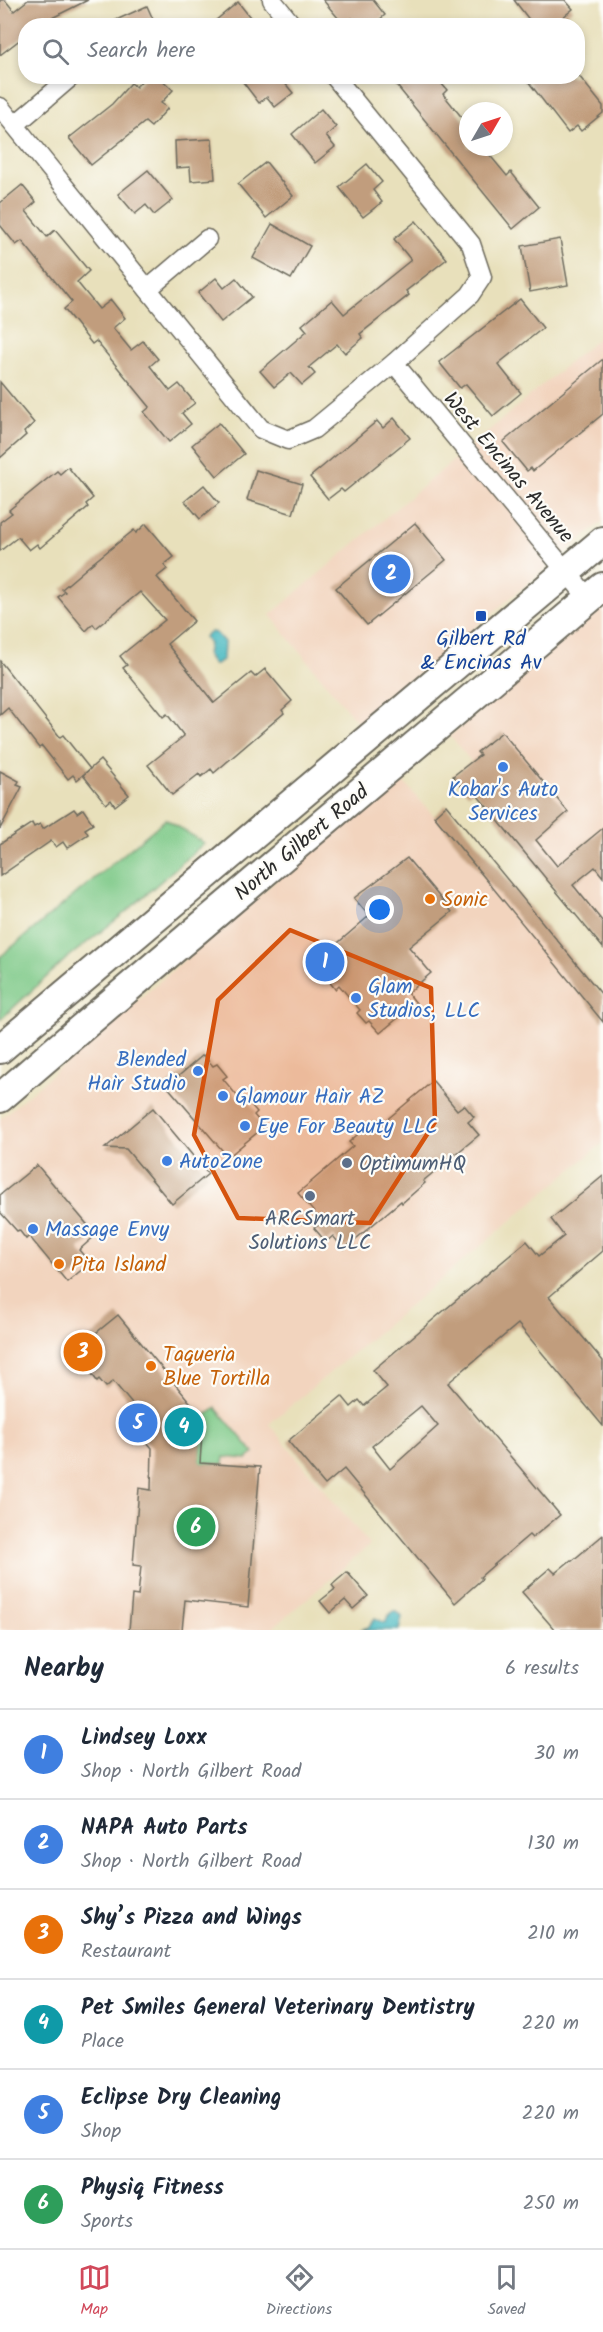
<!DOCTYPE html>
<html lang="en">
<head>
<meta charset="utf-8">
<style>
  :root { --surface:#fff; --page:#f6f6f7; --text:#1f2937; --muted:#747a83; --line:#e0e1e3; --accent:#d1495b }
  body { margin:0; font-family:Kalam,sans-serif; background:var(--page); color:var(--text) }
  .compass { position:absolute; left:459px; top:102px; width:54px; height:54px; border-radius:50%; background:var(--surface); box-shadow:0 3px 9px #0003; rotate:51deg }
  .you { position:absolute; left:380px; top:910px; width:21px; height:21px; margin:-15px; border:4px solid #fff; border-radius:50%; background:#1a73e8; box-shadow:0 0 0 9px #1a73e833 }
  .badge { display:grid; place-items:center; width:39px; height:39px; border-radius:50%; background:var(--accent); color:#fff; font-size:20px; font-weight:700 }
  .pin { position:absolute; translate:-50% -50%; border:3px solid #fff; box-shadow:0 2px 6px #0006 }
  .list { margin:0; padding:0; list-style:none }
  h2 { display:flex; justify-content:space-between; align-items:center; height:78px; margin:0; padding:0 24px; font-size:26px }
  h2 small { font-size:20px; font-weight:400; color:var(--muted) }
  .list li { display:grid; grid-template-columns:39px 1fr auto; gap:18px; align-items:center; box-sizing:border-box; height:90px; padding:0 24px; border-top:2px solid var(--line) }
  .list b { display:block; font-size:22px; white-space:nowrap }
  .list p { margin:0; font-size:20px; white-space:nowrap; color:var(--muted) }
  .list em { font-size:20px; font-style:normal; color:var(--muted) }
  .icon { flex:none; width:33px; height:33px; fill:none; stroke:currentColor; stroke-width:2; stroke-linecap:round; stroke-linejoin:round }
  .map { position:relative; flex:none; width:603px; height:1630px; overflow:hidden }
  .search { position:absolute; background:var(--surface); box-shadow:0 3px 9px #0003; left:18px; right:18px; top:18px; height:66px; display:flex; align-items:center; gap:15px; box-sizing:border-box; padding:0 21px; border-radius:24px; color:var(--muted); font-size:22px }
  .sheet { height:618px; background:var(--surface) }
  nav { display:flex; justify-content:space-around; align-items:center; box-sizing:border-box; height:84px; border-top:2px solid var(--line); background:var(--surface); font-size:16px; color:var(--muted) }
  nav a { display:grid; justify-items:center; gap:3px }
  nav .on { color:var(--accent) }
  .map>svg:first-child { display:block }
</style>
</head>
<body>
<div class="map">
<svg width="603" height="1630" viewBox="0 0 603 1630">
  <rect width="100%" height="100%" fill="#fdfcf7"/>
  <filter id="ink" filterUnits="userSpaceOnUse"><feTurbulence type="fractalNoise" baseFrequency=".0167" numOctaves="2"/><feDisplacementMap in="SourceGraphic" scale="12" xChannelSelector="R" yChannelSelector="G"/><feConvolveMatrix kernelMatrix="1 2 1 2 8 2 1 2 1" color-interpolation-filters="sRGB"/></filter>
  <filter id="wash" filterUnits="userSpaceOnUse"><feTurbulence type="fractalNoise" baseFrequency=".008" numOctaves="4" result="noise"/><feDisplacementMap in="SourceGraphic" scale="24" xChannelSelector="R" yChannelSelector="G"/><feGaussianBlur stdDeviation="1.35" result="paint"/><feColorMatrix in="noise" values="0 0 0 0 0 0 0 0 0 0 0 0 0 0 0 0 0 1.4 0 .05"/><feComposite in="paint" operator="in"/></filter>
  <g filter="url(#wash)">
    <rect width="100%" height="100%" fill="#e8e0bb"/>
    <g fill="#f2d4be">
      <path d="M603,334V521L359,724L270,615Z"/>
      <path d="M603,607V922L450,736Z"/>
      <path d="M400,778L434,816L603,1022V1143L269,1424L370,1545L270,1630H0V1119L306,855Z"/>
    </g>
    <g fill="#7ec988" stroke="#547a5a" stroke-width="1.5">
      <path d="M166,819L204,843L126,912L66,959L0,1020V957Z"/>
      <path d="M216,1408L254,1453L247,1459L224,1457L223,1464L200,1463L203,1418Z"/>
    </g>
    <g fill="#4ab9c1" stroke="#3a7276" stroke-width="1.5">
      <path d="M211,632L216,633L224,642L223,659L216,664H213L207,655L209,643L204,637Z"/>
      <path d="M393,1612H397L402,1617L399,1630H360L369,1627L375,1618L385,1623L388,1616Z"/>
    </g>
    <g id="blocks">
      <g fill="#c19d7d" fill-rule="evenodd">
        <path d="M0,0H5L14,11L28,0H88L36,26H26V35L0,55Z"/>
        <path d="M323,0H373L385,15L372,26H359L352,18L344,25Z"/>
        <path d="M514,0H565L573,9L552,26H534Z"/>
        <path d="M238,2L257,26H209Z"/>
        <path d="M147,6L156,26H103Z"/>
        <path d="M146,76H158L173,90L161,103L168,108L151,127L145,122L91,165L69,138L112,104L131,83L136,87Z"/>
        <path d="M250,76H279L293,93L275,107L267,97L259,103L243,82Z"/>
        <path d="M389,76H435L447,90L443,94L468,125V147H483L507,176L511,172L539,207L513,229Z"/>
        <path d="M524,76H579L603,106V113L581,131L577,126L568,133Z"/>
        <path d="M321,109L336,127L326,136L335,147L315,163L292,134Z"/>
        <path d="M212,139L215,179L191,181L190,167L176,168L175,141Z"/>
        <path d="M266,162L293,196L266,218L238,184Z"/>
        <path d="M367,164L382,182L373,190L382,202L363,217L339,187Z"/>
        <path d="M148,170L173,200L154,215L146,205L135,214L118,194Z"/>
        <path d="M22,185L36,202L26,211L47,237L55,230L89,271L77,282L99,309L111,300L125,318L113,328L131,350L143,341L158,359L150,366L170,391L179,384L195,403L182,413L191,424L169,442L144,412L150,407L96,341L92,344L64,309L72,302L22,241L16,245L0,225V203Z"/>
        <path d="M416,221L447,259L406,291L409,295L360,334L363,338L345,353L337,344L309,367L315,374L302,385L291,373L274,387L260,371L307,331L302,325L332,300L344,314L411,260L394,239Z"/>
        <path d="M272,224L310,246L291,279L253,258Z"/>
        <path d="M560,239L568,285L530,292L522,246Z"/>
        <path d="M216,278L224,288L236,278L252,297L221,322L198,293Z"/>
        <path d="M520,299L543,328L498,364L521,393L493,416L466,384L460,388L439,362Z"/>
        <path d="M603,359V414L533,471L531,468L527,471L503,442Z"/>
        <path d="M0,382L34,423L24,432L26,435L0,458Z"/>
        <path d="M394,418L410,438L344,492L341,489L328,499L310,477L377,421L383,428Z"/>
        <path d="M219,423L244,454L217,476L192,445Z"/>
        <path d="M68,467L93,498L86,504L88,507L40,548L37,544L29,550L18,537L0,551V522L12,513L9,510L57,471L60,474Z"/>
        <path d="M256,470L302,484L293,514L247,500Z"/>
        <path d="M204,485L219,503L200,519L185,501Z"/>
        <path d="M415,523L446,560L367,625L336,588Z"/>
        <path d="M146,524L174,557L164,565L167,569L157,577L194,621L167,644L214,703L251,673L255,677L265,669L292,701L282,710L284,713L214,773L211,769L201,777L199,774L172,795L148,765L184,736L167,714L163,717L123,668L127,665L120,656L165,620L140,592L96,628L93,624L86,631L58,597L65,592L62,589L89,566L134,530L136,533Z"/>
        <path d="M0,661L60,737L63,735L90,769L77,780L73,775L68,779L42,746L39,748L8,708L0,715Z"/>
        <path d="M502,732L568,812L536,840L557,866L603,828V877L595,867L573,885L603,922V948L473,790L468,794L453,776L480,755L477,752Z"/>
        <path d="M100,760L129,795L115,806L111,800L106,804L83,775Z"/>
        <path d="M0,771L19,781L17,785L22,787L0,829Z"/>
        <path d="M446,805L603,996V1022L434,816Z"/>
        <path d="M74,809L77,813L83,809L93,824L85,829L88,834L67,848L63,842L56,847L51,841L0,876V844L32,823L34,827L40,824L43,829Z"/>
        <path d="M407,858L452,912L409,947L431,973L408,993L416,1003L380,1033L369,1021L366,1023L357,1013L360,1010L339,985L335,989L325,976L328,974L317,961L369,916L354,898Z"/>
        <path d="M203,1055L213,1066L217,1064L227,1076L223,1079L243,1103L247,1100L257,1112L254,1115L264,1127L228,1157L167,1086Z"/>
        <path d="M433,1081L457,1110L464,1105L474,1117L468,1122L479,1135L423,1181L425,1183L402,1203L401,1201L344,1249L333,1236L326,1242L314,1228L322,1222L298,1193L353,1146L349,1142L373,1121L378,1127Z"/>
        <path d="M153,1108L208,1174L172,1204L126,1149L105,1148Z"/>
        <path d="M37,1165L96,1235L79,1250L90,1263L67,1282L29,1236L26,1239L19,1230L17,1231L0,1212V1195Z"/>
        <path d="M603,1176V1251L549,1297L603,1361V1426L518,1324L448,1383L560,1515L532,1538L529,1535L496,1563L480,1577L482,1579L455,1603L344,1469L325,1485L288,1441L342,1396L351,1407L359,1400L364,1406L387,1387L373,1370L527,1241L539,1256L564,1236L551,1219ZM421,1406L438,1426L390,1469L372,1446Z"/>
        <path d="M118,1315L203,1418L200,1463L260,1467L248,1607L185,1600L182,1630H129L132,1595L138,1596L141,1566L133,1565L139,1488L151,1490L152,1448L131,1423L141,1415L113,1381L106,1387L99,1379L97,1381L75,1350Z"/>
        <path d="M603,1535V1630H555L522,1592L550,1568L555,1573L571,1560L572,1561Z"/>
        <path d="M347,1572L368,1596L353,1609L345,1600L330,1613L320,1601L335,1589L332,1585Z"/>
      </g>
    </g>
  </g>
  <g filter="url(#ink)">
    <use href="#blocks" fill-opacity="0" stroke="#6d6a5d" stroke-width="1.5"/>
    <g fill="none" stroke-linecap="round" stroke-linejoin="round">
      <defs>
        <g id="minor">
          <path d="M272,0L293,26"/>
          <path d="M0,107L261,429L288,440L314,429L394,363L470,295L482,277L471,244L334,76"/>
          <path d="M15,125L72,76"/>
          <path d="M148,289L207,239"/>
          <path d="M394,363L589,599"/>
        </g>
        <g id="primary">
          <path d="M0,1049L603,541"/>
          <path d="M0,1098C199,926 402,757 603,587"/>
        </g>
      </defs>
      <use href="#minor" stroke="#6d6a5d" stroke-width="21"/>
      <use href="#primary" stroke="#6d6a5d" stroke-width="32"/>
      <use href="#minor" stroke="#fff" stroke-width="18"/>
      <use href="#primary" stroke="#fff" stroke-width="28"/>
    </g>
  </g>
  <path fill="#d5540f" fill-opacity="0.2" stroke="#d5540f" stroke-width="4.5" stroke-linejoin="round" d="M290,930L431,988L435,1122L370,1223L238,1218L194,1135L218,1000Z"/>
  <rect fill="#1a4fb4" stroke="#fdfcf7" stroke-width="2" x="475" y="610" width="12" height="12" rx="3"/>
  <g fill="#3f7fe0" stroke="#fdfcf7" stroke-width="2">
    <circle cx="503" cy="767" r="6"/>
    <circle cx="356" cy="998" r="6"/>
    <circle cx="198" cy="1071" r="6"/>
    <circle cx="223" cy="1096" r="6"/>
    <circle cx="245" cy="1126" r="6"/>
    <circle cx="167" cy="1161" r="6"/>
    <circle cx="33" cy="1229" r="6"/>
  </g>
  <g fill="#e8710a" stroke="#fdfcf7" stroke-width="2">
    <circle cx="430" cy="899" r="6"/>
    <circle cx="59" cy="1264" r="6"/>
    <circle cx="151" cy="1366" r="6"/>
  </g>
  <g fill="#5c6f8a" stroke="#fdfcf7" stroke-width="2">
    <circle cx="347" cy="1163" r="6"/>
    <circle cx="310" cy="1196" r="6"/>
  </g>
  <g text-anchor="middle" stroke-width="4.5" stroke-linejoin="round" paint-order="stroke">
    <g font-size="21" fill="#2b2b2b" stroke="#fdfcf7">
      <text transform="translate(509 467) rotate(50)" y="7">West Encinas Avenue</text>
      <text transform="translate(301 842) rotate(-40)" y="7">North Gilbert Road</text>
    </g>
    <g font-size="21" fill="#164399" stroke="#fdfcf7">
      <text x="481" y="645">Gilbert Rd<tspan x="481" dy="24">&amp; Encinas Av</tspan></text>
    </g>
    <g font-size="21" fill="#366cbe" stroke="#fdfcf7" text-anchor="start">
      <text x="503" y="796" text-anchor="middle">Kobar's Auto<tspan x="503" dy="24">Services</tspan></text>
      <text x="368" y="993">Glam<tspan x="368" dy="24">Studios, LLC</tspan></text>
      <text x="186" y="1066" text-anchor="end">Blended<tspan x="186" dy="24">Hair Studio</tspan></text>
      <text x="235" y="1103">Glamour Hair AZ</text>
      <text x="257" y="1133">Eye For Beauty LLC</text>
      <text x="179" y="1168">AutoZone</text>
      <text x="45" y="1236">Massage Envy</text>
    </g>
    <g font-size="21" fill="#c56008" stroke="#fdfcf7" text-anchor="start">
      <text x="442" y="906">Sonic</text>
      <text x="71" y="1271">Pita Island</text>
      <text x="163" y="1361">Taqueria<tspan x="163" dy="24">Blue Tortilla</tspan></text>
    </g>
    <g font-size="21" fill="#4e5e75" stroke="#fdfcf7" text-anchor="start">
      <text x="359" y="1170">OptimumHQ</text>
      <text x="310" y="1225" text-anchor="middle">ARCSmart<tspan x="310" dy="24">Solutions LLC</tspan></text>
    </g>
  </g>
</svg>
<svg class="compass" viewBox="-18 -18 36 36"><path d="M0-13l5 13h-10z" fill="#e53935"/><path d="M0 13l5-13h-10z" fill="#747a83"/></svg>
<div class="you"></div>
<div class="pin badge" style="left:325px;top:962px;background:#3f7fe0">1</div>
<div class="pin badge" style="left:391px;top:574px;background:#3f7fe0">2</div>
<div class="pin badge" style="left:83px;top:1352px;background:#e8710a">3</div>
<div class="pin badge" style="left:184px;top:1427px;background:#0f9aa8">4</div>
<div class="pin badge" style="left:138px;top:1423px;background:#3f7fe0">5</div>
<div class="pin badge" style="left:196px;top:1527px;background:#2e9e5b">6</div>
<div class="search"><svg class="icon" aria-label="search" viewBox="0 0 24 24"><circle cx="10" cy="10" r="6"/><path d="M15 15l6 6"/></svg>Search here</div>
</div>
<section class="sheet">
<h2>Nearby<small>6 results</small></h2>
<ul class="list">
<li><span class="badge" style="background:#3f7fe0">1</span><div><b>Lindsey Loxx</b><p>Shop · North Gilbert Road</p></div><em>30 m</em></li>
<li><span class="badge" style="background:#3f7fe0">2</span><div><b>NAPA Auto Parts</b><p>Shop · North Gilbert Road</p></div><em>130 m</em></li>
<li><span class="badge" style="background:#e8710a">3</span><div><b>Shy’s Pizza and Wings</b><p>Restaurant</p></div><em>210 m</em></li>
<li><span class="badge" style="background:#0f9aa8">4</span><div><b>Pet Smiles General Veterinary Dentistry</b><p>Place</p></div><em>220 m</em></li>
<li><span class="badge" style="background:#3f7fe0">5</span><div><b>Eclipse Dry Cleaning</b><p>Shop</p></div><em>220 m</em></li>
<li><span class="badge" style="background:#2e9e5b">6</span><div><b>Physiq Fitness</b><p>Sports</p></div><em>250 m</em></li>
</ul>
</section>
<nav>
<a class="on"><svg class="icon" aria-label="map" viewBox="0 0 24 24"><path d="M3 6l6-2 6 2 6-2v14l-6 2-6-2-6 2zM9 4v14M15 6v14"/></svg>Map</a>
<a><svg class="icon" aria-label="directions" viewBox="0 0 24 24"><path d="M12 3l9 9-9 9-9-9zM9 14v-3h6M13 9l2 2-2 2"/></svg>Directions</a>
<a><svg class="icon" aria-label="saved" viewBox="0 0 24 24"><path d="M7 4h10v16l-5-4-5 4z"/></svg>Saved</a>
</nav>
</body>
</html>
